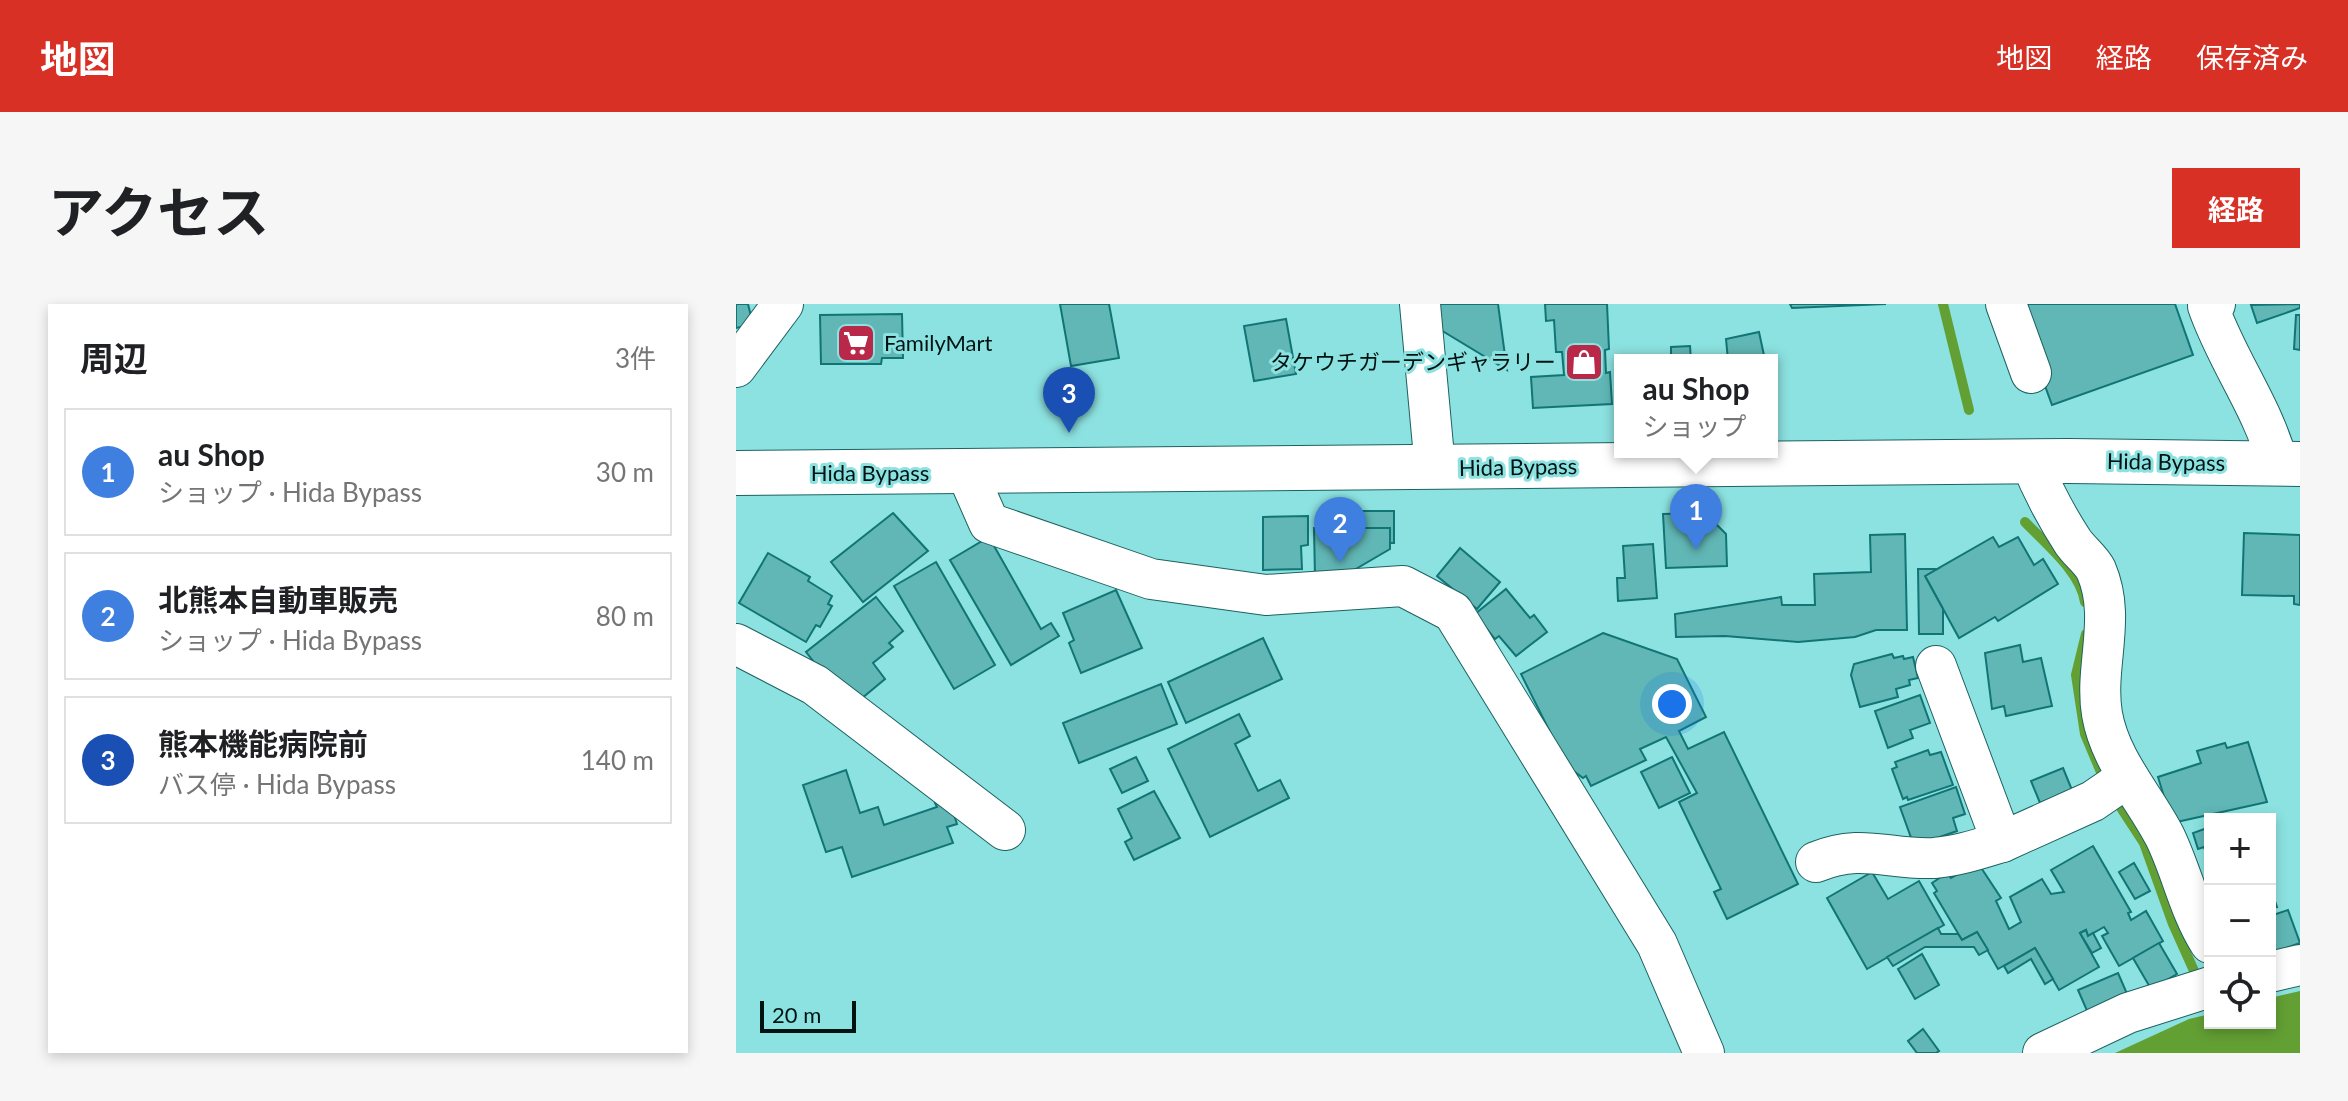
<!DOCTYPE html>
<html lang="ja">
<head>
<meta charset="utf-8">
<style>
  :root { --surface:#fff; --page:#f6f6f6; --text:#202124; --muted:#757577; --line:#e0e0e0; --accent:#d93025 }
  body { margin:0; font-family:Lato,"Noto Sans JP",sans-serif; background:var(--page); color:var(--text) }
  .controls { position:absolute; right:24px; bottom:24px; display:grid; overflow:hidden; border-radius:0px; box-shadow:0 4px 12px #0003 }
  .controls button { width:72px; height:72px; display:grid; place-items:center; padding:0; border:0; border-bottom:2px solid var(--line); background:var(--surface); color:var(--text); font:40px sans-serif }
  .scale { position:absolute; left:24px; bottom:20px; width:96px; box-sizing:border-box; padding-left:8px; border:4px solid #001313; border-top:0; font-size:22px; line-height:28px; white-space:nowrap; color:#001313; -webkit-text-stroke:6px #8ce2e0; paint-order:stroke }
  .you { position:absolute; left:936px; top:400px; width:28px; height:28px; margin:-20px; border:6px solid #fff; border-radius:50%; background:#1a73e8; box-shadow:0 0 0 12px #1a73e833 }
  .badge { display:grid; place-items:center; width:52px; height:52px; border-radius:50%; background:var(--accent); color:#fff; font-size:26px; font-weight:700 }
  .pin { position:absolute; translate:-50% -66px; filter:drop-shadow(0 2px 4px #0008) }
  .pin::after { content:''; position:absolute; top:42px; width:28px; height:24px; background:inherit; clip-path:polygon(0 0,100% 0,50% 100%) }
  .popup { position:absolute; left:878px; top:50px; width:164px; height:104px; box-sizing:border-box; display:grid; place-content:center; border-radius:0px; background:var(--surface); filter:drop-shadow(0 2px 6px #0005); font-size:26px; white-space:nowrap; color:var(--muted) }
  .popup b { font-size:30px; color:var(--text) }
  .popup::after { content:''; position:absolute; left:50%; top:100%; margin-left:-16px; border:16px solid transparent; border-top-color:var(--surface) }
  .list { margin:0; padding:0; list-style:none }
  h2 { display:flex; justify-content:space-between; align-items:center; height:104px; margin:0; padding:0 32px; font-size:34px }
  h2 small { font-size:26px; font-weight:400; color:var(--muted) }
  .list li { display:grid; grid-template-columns:52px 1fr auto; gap:24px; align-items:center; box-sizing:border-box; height:128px; margin:0 16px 16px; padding:0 16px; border:2px solid var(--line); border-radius:0px }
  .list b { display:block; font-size:30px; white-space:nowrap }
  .list p { margin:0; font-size:26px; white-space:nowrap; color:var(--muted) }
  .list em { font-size:26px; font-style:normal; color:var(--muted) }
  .icon { flex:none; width:44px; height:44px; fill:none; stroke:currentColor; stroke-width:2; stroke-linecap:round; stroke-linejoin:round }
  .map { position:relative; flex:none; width:1564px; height:749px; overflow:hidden; border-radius:0px }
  header { display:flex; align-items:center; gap:48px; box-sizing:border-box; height:112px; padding:0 40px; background:var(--accent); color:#fff }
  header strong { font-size:38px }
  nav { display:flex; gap:44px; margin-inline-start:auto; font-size:28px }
  .intro { display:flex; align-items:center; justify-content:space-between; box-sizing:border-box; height:192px; padding:0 48px }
  h1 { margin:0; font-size:56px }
  .button { padding:20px 36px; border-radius:0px; background:var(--accent); color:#fff; font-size:28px; font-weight:700 }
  main { display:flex; gap:48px; padding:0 48px }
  aside { flex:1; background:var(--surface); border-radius:0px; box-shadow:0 4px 12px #0003 }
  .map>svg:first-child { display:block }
</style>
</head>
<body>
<header>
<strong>地図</strong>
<nav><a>地図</a><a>経路</a><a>保存済み</a></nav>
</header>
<div class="intro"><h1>アクセス</h1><a class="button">経路</a></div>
<main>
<aside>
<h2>周辺<small>3件</small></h2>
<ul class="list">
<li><span class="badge" style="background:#3f7fe0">1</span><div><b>au Shop</b><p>ショップ · Hida Bypass</p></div><em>30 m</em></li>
<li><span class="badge" style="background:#3f7fe0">2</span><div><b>北熊本自動車販売</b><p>ショップ · Hida Bypass</p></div><em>80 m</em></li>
<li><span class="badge" style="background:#1a4fb4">3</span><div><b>熊本機能病院前</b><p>バス停 · Hida Bypass</p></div><em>140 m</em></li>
</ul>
</aside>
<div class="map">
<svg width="1564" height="749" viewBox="0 0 1564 749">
  <rect width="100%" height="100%" fill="#8ce2e0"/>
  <path fill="#63a034" d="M1564,687V749H1379L1453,715L1474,710V719H1534V694Z"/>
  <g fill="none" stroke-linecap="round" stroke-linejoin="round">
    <g stroke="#63a034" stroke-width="10">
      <path d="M1207,0L1233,106"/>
      <path d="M1289,218C1309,239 1345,268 1349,298"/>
      <path d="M1350,330L1340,371L1349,430L1370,480"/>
      <path d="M1378,493L1408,539L1437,620L1463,678"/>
    </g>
  </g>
  <g fill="#60b7b5" stroke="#117575" stroke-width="2">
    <path d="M0,0H12L17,20L0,24Z"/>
    <path d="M324,0H373L383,54L335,62Z"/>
    <path d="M665,0H762L771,66L685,14Z"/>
    <path d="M809,0H871L873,45L869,46L870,69L874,68L876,100L797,104L795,73L828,71L826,48H820L818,16L810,17Z"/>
    <path d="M1054,0H1150L1056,4Z"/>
    <path d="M1279,0H1439L1457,51L1316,101Z"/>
    <path d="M1564,0V4L1521,19L1515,1Z"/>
    <path d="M166,10L167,54H146L145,60H85L84,11Z"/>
    <path d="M1560,11H1564V46L1558,45Z"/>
    <path d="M550,15L560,70L518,77L508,22Z"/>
    <path d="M1023,28L1029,56H992L990,35Z"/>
    <path d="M954,42L955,56H935V43Z"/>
    <path d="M619,207H658V239H654V224H620Z"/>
    <path d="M157,209L192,247L127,298L95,258Z"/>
    <path d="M969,209L990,230L991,262L930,264L927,210Z"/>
    <path d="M572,212V241L565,242L566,265L527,266V213Z"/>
    <path d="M578,224H654V245L606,273H579Z"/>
    <path d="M1508,229L1564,231V301L1558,300V292L1506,291Z"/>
    <path d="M1169,230L1171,326H1140L1119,333L1062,338L989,332L940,333L939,310L1045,293L1046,301H1079L1078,270L1135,268L1134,231Z"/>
    <path d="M253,233L305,325L315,319L323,332L275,361L214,256Z"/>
    <path d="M1257,233L1263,243L1282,233L1298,261L1307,255L1322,280L1262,317L1259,313L1223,334L1189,272Z"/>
    <path d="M917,240L921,294L882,297L881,274H889L887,242Z"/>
    <path d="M724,244L764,278L741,305L701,272Z"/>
    <path d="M32,249L74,273L72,277L96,292L92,300L96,302L84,323L80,321L70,338L3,299Z"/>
    <path d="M200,258L259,361L218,385L158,282Z"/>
    <path d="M1182,265H1201L1189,272L1207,305V330H1183Z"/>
    <path d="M770,285L794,314L798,311L811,328L780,352L763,332L759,335L739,310Z"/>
    <path d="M380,286L406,344L345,369L333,339L338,336L327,309Z"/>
    <path d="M140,293L167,327L153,339L157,343L137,359L149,375L119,400L98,383L70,348Z"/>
    <path d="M867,329L941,355L970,413L943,427L952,445L988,428L1062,580L991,615L978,588L985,585L943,498L961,489L930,433L904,445L910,456L855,482L850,472L847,474L831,462L785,370Z"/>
    <path d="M527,334L546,375L450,419L432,378Z"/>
    <path d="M1284,341L1287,358L1305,354L1316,402L1270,412L1268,402L1256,405L1249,349Z"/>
    <path d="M1156,350L1158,354L1167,352L1168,355L1177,353L1182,374L1173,376L1174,381L1160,385L1162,393L1124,403L1115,371L1118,360Z"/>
    <path d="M425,380L441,420L343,459L327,419Z"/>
    <path d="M1184,391L1194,419L1174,426L1177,434L1152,444L1139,407Z"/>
    <path d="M503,410L514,432L499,440L522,487L544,476L553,494L474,533L432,445Z"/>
    <path d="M1512,438L1531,498L1436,519L1422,473L1465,459L1461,447L1489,439L1491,444Z"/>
    <path d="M1192,446L1194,451L1205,448L1217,481L1172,496L1171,493L1167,495L1156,465L1161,463L1159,458Z"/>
    <path d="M400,453L412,477L386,489L374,465Z"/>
    <path d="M936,453L954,489L923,504L905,468Z"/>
    <path d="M1327,464L1336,486L1304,499L1295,477Z"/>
    <path d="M110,466L124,509L142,503L148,521L201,503L199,499L213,495L221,520L211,523L217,539L116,573L106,543L90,548L67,481Z"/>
    <path d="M1220,483L1229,510L1217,514L1221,527L1178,542L1164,503Z"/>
    <path d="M418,487L444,534L398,556L389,538L396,534L382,505Z"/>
    <path d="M1474,523V560L1468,543L1462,545L1457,529Z"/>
    <path d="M1357,542L1395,608L1392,609L1395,616L1410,607L1427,637L1383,662L1366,632L1372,629L1368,623L1352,632L1350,626L1344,629L1363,663L1323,686L1299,644L1262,665L1241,628L1226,636L1198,589L1201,587L1196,579L1211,569L1215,574L1242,559L1265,594L1260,597L1273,625L1285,618L1274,593L1306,575L1315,590L1328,588L1315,566Z"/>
    <path d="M1398,559L1414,587L1399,595L1383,568Z"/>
    <path d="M1136,568L1152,595L1183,577L1208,621L1131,665L1091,594Z"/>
    <path d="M1534,582L1541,603L1534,605Z"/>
    <path d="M1552,606L1564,639L1534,650V612Z"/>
    <path d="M1202,624L1205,630H1222L1226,636L1241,628L1252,646L1243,651L1238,643H1189L1157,662L1151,653Z"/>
    <path d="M1350,626L1352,632L1357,629L1365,644L1356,649L1344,629Z"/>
    <path d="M1423,639L1441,670L1415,685L1397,654Z"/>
    <path d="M1299,644L1317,675L1309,680L1295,655L1272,669L1268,662Z"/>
    <path d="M1186,650L1203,681L1179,695L1162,665Z"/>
    <path d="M1382,669L1392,692L1352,709L1342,686Z"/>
    <path d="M1187,725L1203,747L1200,749H1181L1172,737Z"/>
  </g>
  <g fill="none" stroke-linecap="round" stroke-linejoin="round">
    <defs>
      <g id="minor">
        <path d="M684,0L699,164"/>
        <path d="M1270,0L1295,69"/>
        <path d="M1479,0L1472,2C1491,57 1527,103 1542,160"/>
        <path d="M0,63L47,0"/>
        <path d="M1295,158C1307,187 1320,212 1337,238C1344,248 1355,256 1360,266C1381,314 1358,362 1366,410C1374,457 1408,492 1429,533C1446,568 1453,606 1474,639"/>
        <path d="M231,169L253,219L415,275L530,291L667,282L717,308L921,640L968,749"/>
        <path d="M0,340L79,381L269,526"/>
        <path d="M1200,362L1266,538L1357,497L1392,473"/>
        <path d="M1080,558C1126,539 1152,556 1198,554C1222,552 1243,545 1266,538"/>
        <path d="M1534,668L1564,661"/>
        <path d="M1307,749L1392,709L1474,683"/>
      </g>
      <path id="highway" d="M0,169L1333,157L1564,160"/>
    </defs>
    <use href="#minor" stroke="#1d6261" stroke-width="42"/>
    <use href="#highway" stroke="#1d6261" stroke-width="46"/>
    <use href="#minor" stroke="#fff" stroke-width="40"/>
    <use href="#highway" stroke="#fff" stroke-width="44"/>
  </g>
  <defs>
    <symbol id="supermarket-square" viewBox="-11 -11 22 22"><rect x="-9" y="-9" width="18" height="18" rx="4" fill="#b92849" stroke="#8ce2e0"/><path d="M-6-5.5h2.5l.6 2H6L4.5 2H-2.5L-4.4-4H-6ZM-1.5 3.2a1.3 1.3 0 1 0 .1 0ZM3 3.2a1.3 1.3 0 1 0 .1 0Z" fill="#fff"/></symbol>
    <symbol id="shop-square" viewBox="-11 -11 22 22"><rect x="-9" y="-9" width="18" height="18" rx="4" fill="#b92849" stroke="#8ce2e0"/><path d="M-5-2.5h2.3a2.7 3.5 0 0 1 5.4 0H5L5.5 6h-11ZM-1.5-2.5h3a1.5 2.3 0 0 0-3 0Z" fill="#fff"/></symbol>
  </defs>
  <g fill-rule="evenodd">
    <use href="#supermarket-square" x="98" y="17" width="44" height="44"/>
    <use href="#shop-square" x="826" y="36" width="44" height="44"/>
  </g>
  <g text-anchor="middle" stroke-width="6" stroke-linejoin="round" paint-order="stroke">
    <g font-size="22" fill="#001313" stroke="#8ce2e0" text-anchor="start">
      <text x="148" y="47">FamilyMart</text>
      <text x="820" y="66" text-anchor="end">タケウチガーデンギャラリー</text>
    </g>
    <g font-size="22" fill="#001313" stroke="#8ce2e0">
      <text transform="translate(1430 158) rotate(1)" y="8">Hida Bypass</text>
      <text transform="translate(782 163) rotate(-1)" y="8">Hida Bypass</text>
      <text x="134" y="177">Hida Bypass</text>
    </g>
  </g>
</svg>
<div class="controls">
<button>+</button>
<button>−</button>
<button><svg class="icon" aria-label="locate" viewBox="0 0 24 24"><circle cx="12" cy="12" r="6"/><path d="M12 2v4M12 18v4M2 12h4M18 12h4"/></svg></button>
</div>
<div class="scale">20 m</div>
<div class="you"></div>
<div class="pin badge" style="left:960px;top:246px;background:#3f7fe0">1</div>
<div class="popup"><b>au Shop</b>ショップ</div>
<div class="pin badge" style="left:604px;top:259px;background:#3f7fe0">2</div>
<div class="pin badge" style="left:333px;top:129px;background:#1a4fb4">3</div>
</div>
</main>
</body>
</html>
